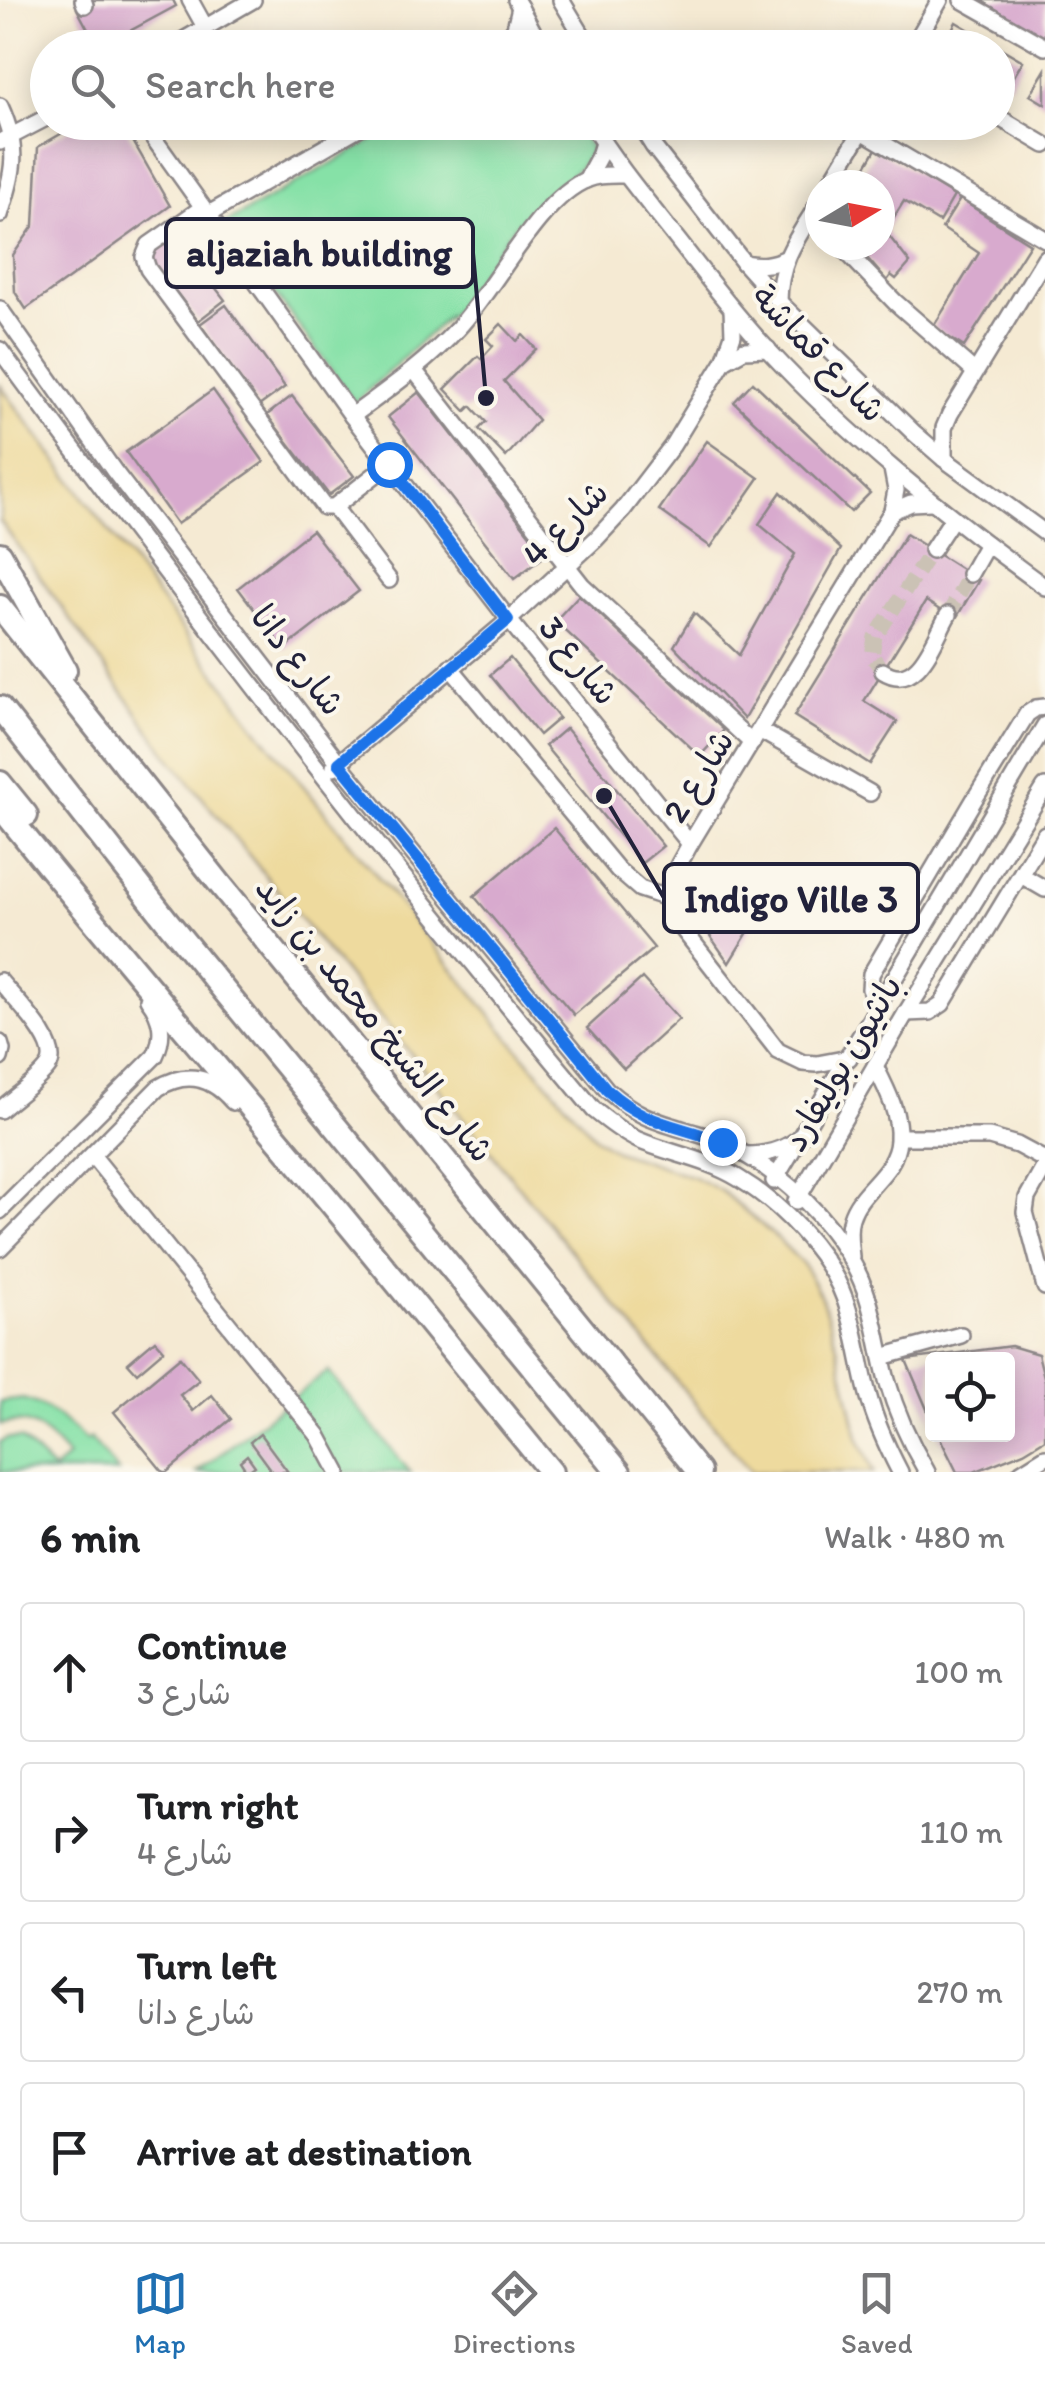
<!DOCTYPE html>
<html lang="en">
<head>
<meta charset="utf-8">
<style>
  :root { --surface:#fff; --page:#f6f6f6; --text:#202124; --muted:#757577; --line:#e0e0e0; --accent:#1f6fb2 }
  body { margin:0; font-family:Itim,"Playpen Sans Arabic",sans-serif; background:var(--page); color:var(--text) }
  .controls { position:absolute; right:30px; bottom:30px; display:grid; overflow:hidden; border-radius:10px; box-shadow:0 5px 25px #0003 }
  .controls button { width:90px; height:90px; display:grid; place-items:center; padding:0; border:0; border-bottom:2px solid var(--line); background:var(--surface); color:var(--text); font:50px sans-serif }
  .compass { position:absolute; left:805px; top:170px; width:90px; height:90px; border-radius:50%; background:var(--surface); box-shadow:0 5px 25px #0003; rotate:80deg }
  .stop { position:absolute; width:30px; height:30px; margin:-22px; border:8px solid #1a73e8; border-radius:50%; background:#fff }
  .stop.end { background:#1a73e8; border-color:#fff; box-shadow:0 2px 10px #0008 }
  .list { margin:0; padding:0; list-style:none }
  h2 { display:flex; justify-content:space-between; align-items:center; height:130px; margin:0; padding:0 40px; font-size:42px }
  h2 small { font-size:32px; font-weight:400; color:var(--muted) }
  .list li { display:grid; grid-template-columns:65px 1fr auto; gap:30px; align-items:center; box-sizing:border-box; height:140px; margin:0 20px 20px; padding:0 20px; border:2px solid var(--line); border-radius:10px }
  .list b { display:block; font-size:38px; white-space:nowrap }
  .list p { margin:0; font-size:32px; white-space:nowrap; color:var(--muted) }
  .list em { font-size:32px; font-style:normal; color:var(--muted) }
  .icon { flex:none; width:55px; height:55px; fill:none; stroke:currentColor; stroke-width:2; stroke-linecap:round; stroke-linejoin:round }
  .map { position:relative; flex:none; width:1045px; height:1472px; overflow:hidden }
  .search { position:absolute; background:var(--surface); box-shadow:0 5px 25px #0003; left:30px; right:30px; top:30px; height:110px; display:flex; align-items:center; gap:25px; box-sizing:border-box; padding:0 35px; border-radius:55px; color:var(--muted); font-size:38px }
  .sheet { height:770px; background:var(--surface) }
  nav { display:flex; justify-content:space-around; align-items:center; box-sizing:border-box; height:140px; border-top:2px solid var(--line); background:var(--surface); font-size:28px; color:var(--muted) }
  nav a { display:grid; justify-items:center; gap:5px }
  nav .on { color:var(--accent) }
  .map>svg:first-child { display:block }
</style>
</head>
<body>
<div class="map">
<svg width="1045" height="1472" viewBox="0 0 1045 1472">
  <rect width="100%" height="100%" fill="#fbf7ec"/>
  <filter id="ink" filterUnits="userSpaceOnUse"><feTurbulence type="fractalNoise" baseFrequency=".01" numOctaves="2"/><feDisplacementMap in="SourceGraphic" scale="20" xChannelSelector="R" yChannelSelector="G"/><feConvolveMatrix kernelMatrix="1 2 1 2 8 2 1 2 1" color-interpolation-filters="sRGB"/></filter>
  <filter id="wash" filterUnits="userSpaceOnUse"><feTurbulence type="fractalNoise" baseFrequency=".0048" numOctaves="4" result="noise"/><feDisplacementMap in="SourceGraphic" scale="40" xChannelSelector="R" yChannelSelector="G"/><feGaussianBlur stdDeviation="2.25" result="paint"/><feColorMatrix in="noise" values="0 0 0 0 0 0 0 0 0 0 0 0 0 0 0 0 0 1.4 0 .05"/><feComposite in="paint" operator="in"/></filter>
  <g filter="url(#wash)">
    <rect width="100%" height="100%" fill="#f5ead3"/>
    <g fill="#86e1a7" stroke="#548271" stroke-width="2.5">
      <path d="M403,123H575L592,149L581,166L514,227L455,310L355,403L224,224Z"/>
      <path d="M328,1371L410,1472H197Z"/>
      <path d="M23,1399C48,1405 67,1423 86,1441L90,1438L118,1472H0V1442L7,1438L21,1439L53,1470L68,1457C47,1434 32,1415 0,1425V1402Z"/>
    </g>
    <path fill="#eeda9e" stroke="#887e6c" stroke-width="2.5" d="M0,385L253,724L519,1050L595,1137L616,1151L694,1177L723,1192L778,1239L804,1265L822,1299L837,1346L858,1437L874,1472H751L169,757L0,521Z"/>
    <g id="blocks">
      <g fill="#d8aace">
        <path d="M93,0H173L176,6L98,48L77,9Z"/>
        <path d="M980,0H1045V38Z"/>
        <path d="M956,22L1023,61L1009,85L998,78V48H960L961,45L955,42L950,48L944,44Z"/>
        <path d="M1045,70V104L1030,95Z"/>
        <path d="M82,122H122L170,206L26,309L15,292L13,255L34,225L38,147Z"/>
        <path d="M876,149L954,196L939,222L904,201L885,231L910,263L896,279L891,275L887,281L856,245H880V185H855Z"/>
        <path d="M960,199L1030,244L964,347L933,327L979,253L942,228Z"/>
        <path d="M172,231L225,300L198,321L146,252Z"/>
        <path d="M226,305L285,387L259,406L200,324Z"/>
        <path d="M501,324L517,341L523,335L536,349L504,381L538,420L506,457L479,429L486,422L471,406L466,411L445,389L478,356L481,359L493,346L486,339Z"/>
        <path d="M753,382L870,493L851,512L734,402Z"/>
        <path d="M213,390L264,462L177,524L126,452Z"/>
        <path d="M419,392L546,555L514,579L388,417Z"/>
        <path d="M292,396L354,476L329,495L267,415Z"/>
        <path d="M707,441L759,478L711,547L659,510Z"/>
        <path d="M781,492L841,549L744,719L674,646L694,613L739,655L795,554L759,524Z"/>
        <path d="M312,530L359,591L284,649L238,588Z"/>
        <path d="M906,534L979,580L955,620L926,601L864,701L897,722L870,764L794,716Z"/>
        <path d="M579,595L724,730L700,756L555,621Z"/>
        <path d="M510,658L559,718L539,735L490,675Z"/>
        <path d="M566,728L663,846L642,863L545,746Z"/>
        <path d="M554,828L654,948L574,1015L474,896Z"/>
        <path d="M706,867L764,906L729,963L699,920L693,888Z"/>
        <path d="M642,978L679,1019L624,1069L587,1028Z"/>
        <path d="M155,1340L164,1350L137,1373L128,1363Z"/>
        <path d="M1011,1346L1038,1354L1045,1381V1439L1024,1452L974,1472H957L938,1434H1008V1360H932V1421L906,1360Z"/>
        <path d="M180,1357L199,1380L180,1395L193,1411L212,1395L231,1419L167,1472H163L114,1412Z"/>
        <path d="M260,1434L288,1472H272L250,1442Z"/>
        <path d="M247,1455L255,1466L247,1472L240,1461Z"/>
      </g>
    </g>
  </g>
  <g filter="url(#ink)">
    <use href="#blocks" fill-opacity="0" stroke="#8c8687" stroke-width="2.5"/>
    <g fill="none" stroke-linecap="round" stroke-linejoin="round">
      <g stroke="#cbc2b5" stroke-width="15" stroke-dasharray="15 8" stroke-linecap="butt">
        <path d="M948,615L970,574"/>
        <path d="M883,671L872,656L875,637L932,550"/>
      </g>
      <defs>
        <g id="minor">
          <path d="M83,0L85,5"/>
          <path d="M190,0L205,27"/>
          <path d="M516,0L542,48"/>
          <path d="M561,0L590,48"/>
          <path d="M962,0L1045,47"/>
          <path d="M170,48L253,0"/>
          <path d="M500,48L515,28L520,7"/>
          <path d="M912,48L940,0"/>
          <path d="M0,106C20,150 14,170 0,215"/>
          <path d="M998,117L1045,145"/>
          <path d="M142,122L352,416L509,620L690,844"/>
          <path d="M590,122C615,163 646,200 676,238C706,276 735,315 768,350C851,439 946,515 1045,587"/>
          <path d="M638,122L653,146L744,263L779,302L913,432L944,459L1045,533"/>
          <path d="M862,131L1045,239"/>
          <path d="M0,142L48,117"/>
          <path d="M586,180L599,156L603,143"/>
          <path d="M829,185L867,122"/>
          <path d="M202,208L149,245L144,257L148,269L324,507H334L389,464"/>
          <path d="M207,215L369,122"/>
          <path d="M840,245L895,302L975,372"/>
          <path d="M744,263C760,266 771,265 785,259"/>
          <path d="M779,302C779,259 799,236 820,201"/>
          <path d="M0,309L114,471L339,763L607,1090C639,1118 656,1121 695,1133C725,1141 752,1157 777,1176C814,1205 849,1246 865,1290C876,1320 879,1350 887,1380C896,1412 910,1443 927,1472"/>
          <path d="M0,350C190,609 388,863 594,1110C608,1121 621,1132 638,1140C671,1154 707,1159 738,1178C780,1203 827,1251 844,1297C856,1328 859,1362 868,1394C875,1421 887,1447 900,1472"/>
          <path d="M724,361L744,350L768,349"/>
          <path d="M414,370L582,585L752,743"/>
          <path d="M352,416C389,389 427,362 458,328C495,289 539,198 588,179C600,174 614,175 626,175"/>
          <path d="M944,459V428L950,414L1045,258"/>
          <path d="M334,507L389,580"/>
          <path d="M892,511L911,503L931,502"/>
          <path d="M932,550L953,518"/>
          <path d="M970,574L987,544"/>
          <path d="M450,667L618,870L640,889L667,898"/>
          <path d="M883,671C918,693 934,639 948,615"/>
          <path d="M761,731L870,793"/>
          <path d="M334,767L509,620L596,539L623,510L672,446L724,361L733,335L732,309"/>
          <path d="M1021,875L1045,889"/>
          <path d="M0,981C13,998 64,1046 48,1067C37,1082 14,1097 0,1110"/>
          <path d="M879,1006L870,989L871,974L974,800L1027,714L1036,708L1045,707"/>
          <path d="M906,1013L930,1012L942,1004L1045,834"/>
          <path d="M0,1043L2,1050L0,1058"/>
          <path d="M849,1058L817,1064L803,1063L778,1051L678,923C657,892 675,873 690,844L892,511L896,490L892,469"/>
          <path d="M899,1137H989L1017,1145L1045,1160"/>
          <path d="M92,1155L318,1435L338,1472"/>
          <path d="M746,1155C766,1155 782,1151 798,1139"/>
          <path d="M1045,1166L1027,1198L1025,1212L1045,1287"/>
          <path d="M774,1181L1045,725"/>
          <path d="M796,1201L906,1013L1045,787"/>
          <path d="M0,1211L155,1056C165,1035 162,1017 148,999"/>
          <path d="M0,1248L158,1088C187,1070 212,1077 233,1102"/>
          <path d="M851,1257C850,1245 847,1231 851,1218C860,1188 896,1174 898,1140C900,1114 886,1088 875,1066"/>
          <path d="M882,1357L961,1335"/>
          <path d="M1021,1472L1045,1457"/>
        </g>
        <g id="highway">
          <path d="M0,554L65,670"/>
          <path d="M0,607L220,884L699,1472"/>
          <path d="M0,708L167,921L619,1472"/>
          <path d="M0,783L26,815"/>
          <path d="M0,806C99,931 204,1051 306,1173C389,1272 469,1372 551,1472"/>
        </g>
      </defs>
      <use href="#minor" stroke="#8c8687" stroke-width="20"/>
      <use href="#highway" stroke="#8c8687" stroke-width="28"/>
      <use href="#minor" stroke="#fff" stroke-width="15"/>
      <use href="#highway" stroke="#fff" stroke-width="22"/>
    </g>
  </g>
  <g fill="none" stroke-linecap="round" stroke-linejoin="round" filter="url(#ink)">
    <path stroke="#1a73e8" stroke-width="12" d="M389,464L508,620L339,763L607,1090C646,1125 675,1124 722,1142"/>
  </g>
  <g text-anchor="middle" stroke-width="8" stroke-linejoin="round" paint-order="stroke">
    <g font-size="35" fill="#22223b" stroke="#fbf7ec">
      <text transform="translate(819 353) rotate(46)" y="12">شارع قماشة</text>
      <text transform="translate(565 523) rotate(-45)" y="12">شارع 4</text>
      <text transform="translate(298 660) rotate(52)" y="12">شارع دانا</text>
      <text transform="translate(579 660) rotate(51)" y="12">شارع 3</text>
      <text transform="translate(698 776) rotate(-58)" y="12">شارع 2</text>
      <text transform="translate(375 1019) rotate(51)" y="12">شارع الشيخ محمد بن زايد</text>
      <text transform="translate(842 1063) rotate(-59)" y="12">بانثيون بوليفارد</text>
    </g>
  </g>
  <path fill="none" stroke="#22223b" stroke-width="4" d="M486 398L473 253M604 796L664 898"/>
  <g fill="#22223b" stroke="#fbf7ec" stroke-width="4">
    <circle cx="486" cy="398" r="10"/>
    <circle cx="604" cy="796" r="10"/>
  </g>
  <g fill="#fbf7ec" stroke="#22223b" stroke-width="4">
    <rect x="166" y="219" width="307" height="68" rx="10"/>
    <rect x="664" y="864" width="254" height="68" rx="10"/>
  </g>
  <g font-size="38" text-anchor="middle" font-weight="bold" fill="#22223b">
    <text x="319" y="266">aljaziah building</text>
    <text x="791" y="912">Indigo Ville 3</text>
  </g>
</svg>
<div class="controls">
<button><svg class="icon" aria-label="locate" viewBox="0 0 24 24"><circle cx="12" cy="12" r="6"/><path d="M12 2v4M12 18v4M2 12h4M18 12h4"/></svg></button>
</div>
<svg class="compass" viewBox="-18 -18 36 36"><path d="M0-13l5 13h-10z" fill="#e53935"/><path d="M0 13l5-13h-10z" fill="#757577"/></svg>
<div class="stop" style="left:389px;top:464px"></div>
<div class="stop end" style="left:722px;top:1142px"></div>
<div class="search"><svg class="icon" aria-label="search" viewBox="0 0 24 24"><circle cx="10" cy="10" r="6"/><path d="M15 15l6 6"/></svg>Search here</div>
</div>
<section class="sheet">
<h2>6 min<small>Walk · 480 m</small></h2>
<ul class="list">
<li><svg class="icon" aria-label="ahead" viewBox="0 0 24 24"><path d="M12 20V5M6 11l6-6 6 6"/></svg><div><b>Continue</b><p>شارع 3</p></div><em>100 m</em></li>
<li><svg class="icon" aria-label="right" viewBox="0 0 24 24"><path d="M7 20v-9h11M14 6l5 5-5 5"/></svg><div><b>Turn right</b><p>شارع 4</p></div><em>110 m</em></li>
<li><svg class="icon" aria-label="left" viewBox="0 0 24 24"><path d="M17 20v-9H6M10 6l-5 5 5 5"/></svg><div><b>Turn left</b><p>شارع دانا</p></div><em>270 m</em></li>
<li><svg class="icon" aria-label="arrive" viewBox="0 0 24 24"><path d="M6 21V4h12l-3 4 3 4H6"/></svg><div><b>Arrive at destination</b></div></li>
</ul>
</section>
<nav>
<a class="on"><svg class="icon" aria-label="map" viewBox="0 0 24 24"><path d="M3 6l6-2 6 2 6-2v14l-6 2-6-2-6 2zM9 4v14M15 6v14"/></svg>Map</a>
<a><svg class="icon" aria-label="directions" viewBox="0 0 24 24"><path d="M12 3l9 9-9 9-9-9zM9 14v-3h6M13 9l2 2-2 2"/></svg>Directions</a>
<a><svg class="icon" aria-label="saved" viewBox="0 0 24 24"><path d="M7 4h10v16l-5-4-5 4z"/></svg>Saved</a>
</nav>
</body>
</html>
